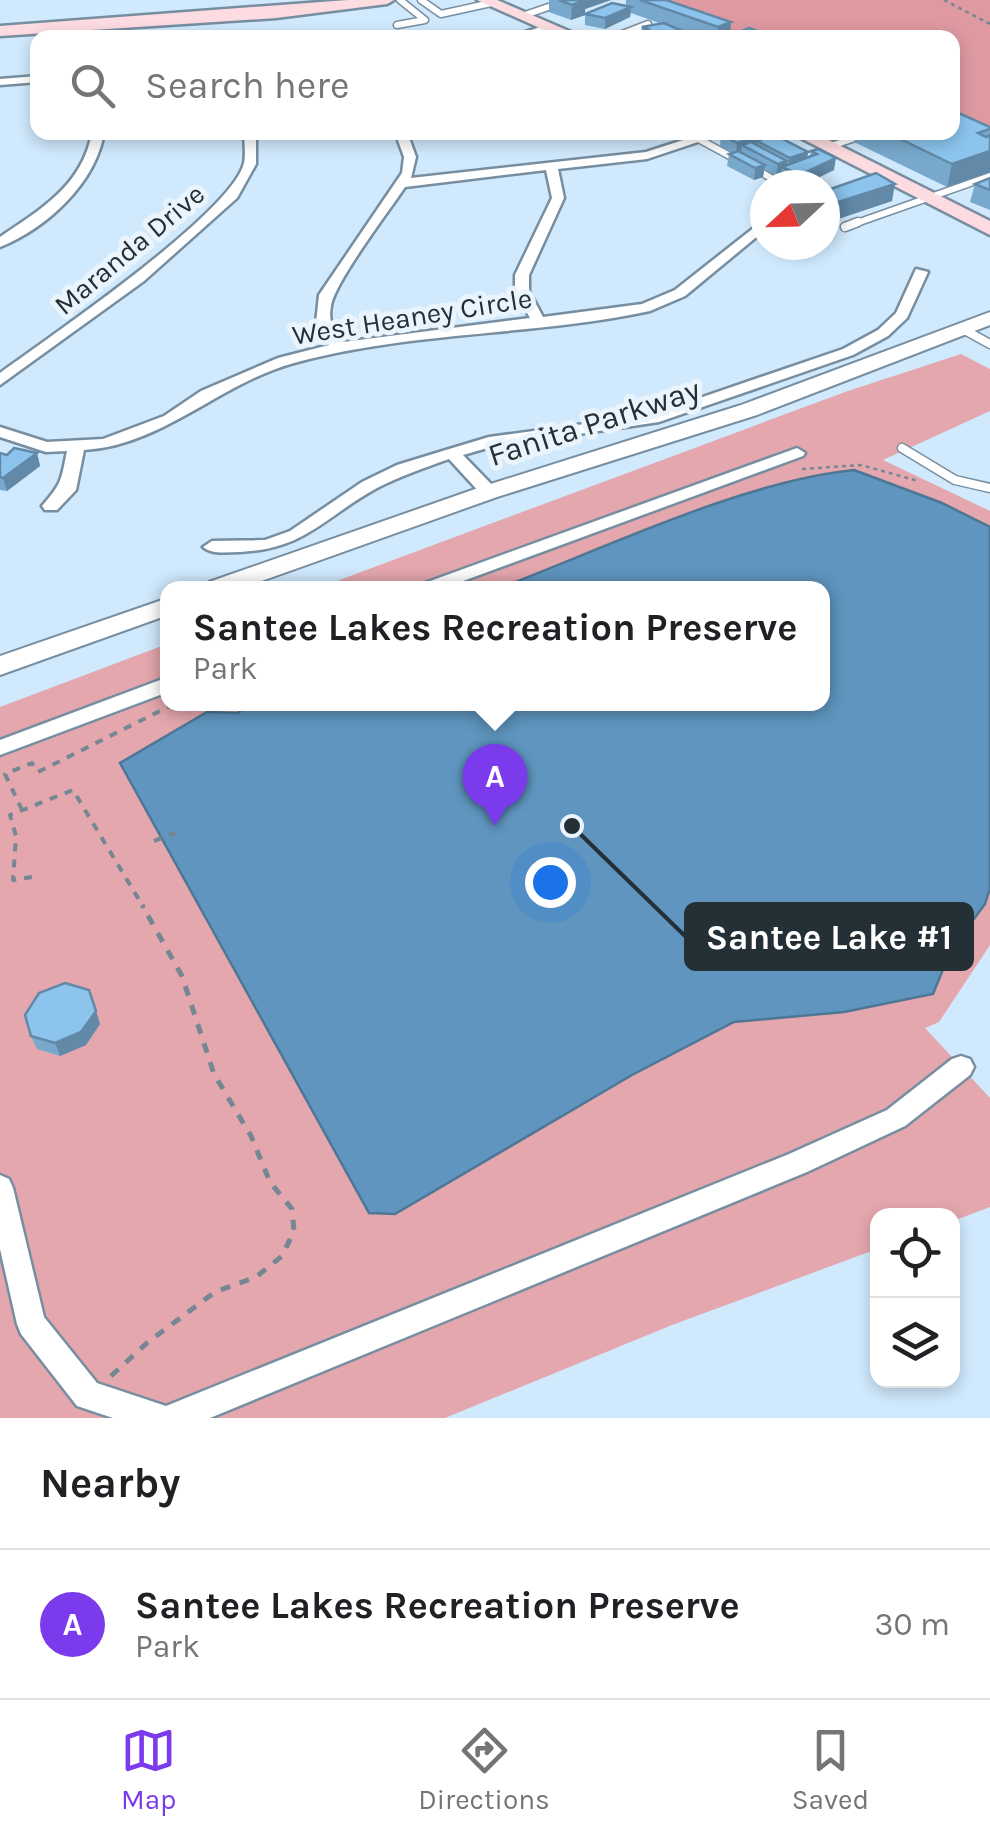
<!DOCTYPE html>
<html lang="en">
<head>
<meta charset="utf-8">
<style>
  :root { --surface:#fff; --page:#f6f6f6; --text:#202124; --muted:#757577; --line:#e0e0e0; --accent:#7c3aed }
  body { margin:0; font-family:Karla,sans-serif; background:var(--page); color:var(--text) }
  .controls { position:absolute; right:30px; bottom:30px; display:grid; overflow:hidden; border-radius:20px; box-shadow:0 5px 15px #0003 }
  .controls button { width:90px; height:90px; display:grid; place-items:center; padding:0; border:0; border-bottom:2px solid var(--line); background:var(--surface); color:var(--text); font:50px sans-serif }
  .compass { position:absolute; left:750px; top:170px; width:90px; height:90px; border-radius:50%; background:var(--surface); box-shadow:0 5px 15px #0003; rotate:248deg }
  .you { position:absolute; left:550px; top:882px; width:35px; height:35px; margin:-25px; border:8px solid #fff; border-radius:50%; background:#1a73e8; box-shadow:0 0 0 15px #1a73e833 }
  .badge { display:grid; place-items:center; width:65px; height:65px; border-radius:50%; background:var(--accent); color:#fff; font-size:32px; font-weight:700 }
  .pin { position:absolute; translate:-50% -82px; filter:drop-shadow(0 2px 5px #0008) }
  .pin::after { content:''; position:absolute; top:52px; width:35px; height:30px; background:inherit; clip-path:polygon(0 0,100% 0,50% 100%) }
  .popup { position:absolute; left:160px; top:581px; width:670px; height:130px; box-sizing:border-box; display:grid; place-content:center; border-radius:20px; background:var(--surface); filter:drop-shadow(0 2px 8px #0005); font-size:32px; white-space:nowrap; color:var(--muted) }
  .popup b { font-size:38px; color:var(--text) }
  .popup::after { content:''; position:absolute; left:50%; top:100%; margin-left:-20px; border:20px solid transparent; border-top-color:var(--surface) }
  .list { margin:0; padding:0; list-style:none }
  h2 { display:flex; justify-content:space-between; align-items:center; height:130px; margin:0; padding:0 40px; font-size:42px }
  h2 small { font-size:32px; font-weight:400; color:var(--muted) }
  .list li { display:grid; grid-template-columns:65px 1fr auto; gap:30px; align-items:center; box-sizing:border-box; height:150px; padding:0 40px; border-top:2px solid var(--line) }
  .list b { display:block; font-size:38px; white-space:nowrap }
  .list p { margin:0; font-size:32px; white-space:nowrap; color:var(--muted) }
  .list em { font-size:32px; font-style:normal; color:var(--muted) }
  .icon { flex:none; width:55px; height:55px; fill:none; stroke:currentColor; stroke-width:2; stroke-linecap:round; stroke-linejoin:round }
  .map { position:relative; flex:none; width:990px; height:1418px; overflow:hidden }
  .search { position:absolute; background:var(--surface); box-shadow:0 5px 15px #0003; left:30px; right:30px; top:30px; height:110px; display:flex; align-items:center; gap:25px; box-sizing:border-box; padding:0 35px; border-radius:20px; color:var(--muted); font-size:38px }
  .sheet { height:280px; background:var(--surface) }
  nav { display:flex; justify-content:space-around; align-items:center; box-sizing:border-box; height:140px; border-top:2px solid var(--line); background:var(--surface); font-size:28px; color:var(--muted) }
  nav a { display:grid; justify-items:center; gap:5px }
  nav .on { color:var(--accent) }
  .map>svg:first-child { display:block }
</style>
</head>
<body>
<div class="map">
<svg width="990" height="1418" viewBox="0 0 990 1418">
  <rect width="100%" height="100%" fill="#d0e9fd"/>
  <path fill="#e3a7ad" d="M961,354L990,369V411L883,460L990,511V945L939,1022L925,1028L990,1098V1207L953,1221L952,1216H878L877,1249L672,1325L445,1418H0V707L167,644L168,704H822V588H318L845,392Z"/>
  <path fill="#de99a1" d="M651,0H990V136L953,121L952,38L745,37Z"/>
  <path fill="#5f95be" stroke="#4e7695" stroke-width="2.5" d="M854,470L942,503L990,527V888L985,904L951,950L933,994L844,1012L734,1022L632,1075L395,1214L369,1213L120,763L207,712L238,713L248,704H822V588H500C605,548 744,481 854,470Z"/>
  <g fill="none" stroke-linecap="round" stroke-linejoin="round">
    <defs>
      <g id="service-far1">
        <path d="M421,0L441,14L491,3"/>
        <path d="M522,16L569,0"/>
        <path d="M397,25L425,20L400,0"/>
        <path d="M612,38L648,24"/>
        <path d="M686,132L739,161"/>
        <path d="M828,147L873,132"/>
        <path d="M754,168L783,185"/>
        <path d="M851,225L990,176"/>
      </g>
      <g id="service">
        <path d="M845,227L858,222"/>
        <path d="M961,328L990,344"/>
        <path d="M902,448L955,480L990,488"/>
      </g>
      <g id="minor">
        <path d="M549,24L553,29L525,38H507Z"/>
        <path d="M38,76V82L0,85V79Z"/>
        <path d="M92,132H104C96,183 47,228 0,247V237C41,209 83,185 92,132Z"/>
        <path d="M244,132H256V164L237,198L144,281L0,385V373C48,338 232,213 244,163C246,154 244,142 244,132Z"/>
        <path d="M395,132H407L416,157L411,178L646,152L708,132H728L647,159L558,169L564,198L529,275V291L543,317L642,304L675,290L765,219V230L685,296L650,311C533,336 410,331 294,363C220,383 162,446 84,450L76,490L57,510H45L42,506C62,483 61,481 67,451L46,452L0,437V427L47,442L103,439L164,416L201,391L278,358L329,345L316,323L319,295L402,173L404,157ZM546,170L552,198L515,275V291L530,318L343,342C333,331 328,321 331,306C334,283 389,211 405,187Z"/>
        <path d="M916,269L928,272L907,318L888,336L853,355L659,422L491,447L463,455L495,488V496H483L449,459C424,468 400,476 377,488C324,517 306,549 240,552C227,552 213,555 203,547L212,541L265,540L290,531L362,482L397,465L446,450L489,437L650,415L843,349L878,330L896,313Z"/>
        <path d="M797,448L805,453L803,456L444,588H419L422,584Z"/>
        <path d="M168,677V692L0,755V740Z"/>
        <path d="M961,1056L970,1059L974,1067L970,1075L905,1126L807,1172L210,1418H113L77,1406L21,1334L17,1324L0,1249V1175L9,1179L13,1188L44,1317L97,1383L166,1406L789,1154L887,1110L952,1059Z"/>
      </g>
      <g id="tertiary">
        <path d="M990,312V325L757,415L497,497L242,588H205L209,582L481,487L741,405Z"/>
        <path d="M168,598V615L0,675V656Z"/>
      </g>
      <g id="secondary">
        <path d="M348,0H394L387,4L276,18L0,36V26Z"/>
        <path d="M477,0H497L585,38H562Z"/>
        <path d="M789,132H813L990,221V235Z"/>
      </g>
    </defs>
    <use href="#service-far1" stroke="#778ea0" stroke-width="9"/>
    <use href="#service" stroke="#778ea0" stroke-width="11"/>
    <use href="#minor" stroke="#778ea0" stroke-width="5"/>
    <use href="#tertiary" stroke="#778ea0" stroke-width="4"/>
    <use href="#secondary" stroke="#778ea0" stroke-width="5"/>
    <g stroke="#768794" stroke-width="2.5" stroke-dasharray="4 4" stroke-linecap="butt">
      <path d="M944,0L990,24"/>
      <path d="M802,469L861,465L918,481"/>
    </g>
    <g stroke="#768794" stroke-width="4" stroke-dasharray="8 8" stroke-linecap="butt">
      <path d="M22,810L5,774L32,763L38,772L174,704"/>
      <path d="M154,841L184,830"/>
      <path d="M32,877L13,880L16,836L10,815L73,790L144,908"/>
    </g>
    <path stroke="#768794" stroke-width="5" stroke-dasharray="10 10" stroke-linecap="butt" d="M111,1376L148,1342L215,1292L256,1277L282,1256L294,1231L292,1209L270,1182L251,1136L214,1074L182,976L142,905"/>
    <use href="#service-far1" stroke="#fff" stroke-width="6"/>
    <use href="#service" stroke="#fff" stroke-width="8"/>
    <use href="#minor" fill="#fff" fill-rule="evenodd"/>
    <use href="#tertiary" fill="#fff" fill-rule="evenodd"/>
    <use href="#secondary" fill="#fddce1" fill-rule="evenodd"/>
  </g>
  <g fill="#78a9cd">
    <path d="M549,0H611L585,9V15L571,20L549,12Z"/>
    <path d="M626,0H666L731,22L730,36L765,34L764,38H700L683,31L698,38H641L642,27L662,24L631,13L630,17L605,29L585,25V14L626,6Z"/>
    <path d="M990,127V172L947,187L854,142L856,132H952Z"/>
    <path d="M721,134L782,139L808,152L807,158L810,157L811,151L818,149L834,170L803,185H793L780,179L781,174L776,176L764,169L763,177L754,180L727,166L729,154L733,153L720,146Z"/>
    <path d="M990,178V210L970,202L975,184Z"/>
    <path d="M825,191L892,201L832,221L825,218Z"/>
    <path d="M0,453L7,455L37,453L40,466L7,491L0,490Z"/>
    <path d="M89,990L100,1024L86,1045L60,1056L37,1049L31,1036Z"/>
  </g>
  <g fill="#6289a7">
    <path d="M576,0H611L585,9V15L571,20L572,5Z"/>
    <path d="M631,7L630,17L605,29V18Z"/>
    <path d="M731,22L730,38H717L718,27Z"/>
    <path d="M778,132H783L782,143L757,141L756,149L742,145L741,153L736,154L737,143Z"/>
    <path d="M990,151V172L947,187L952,164Z"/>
    <path d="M808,152L806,164L788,170L790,158Z"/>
    <path d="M836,158L834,170L803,185H798L800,175Z"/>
    <path d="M787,161L786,169L782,167L781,174L776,176L778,164Z"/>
    <path d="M765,165L763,177L754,180L755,168Z"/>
    <path d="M895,184L892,201L832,221L835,203Z"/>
    <path d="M37,453L40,466L7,491L3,478Z"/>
    <path d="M96,1011L100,1024L86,1045L60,1056L55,1043Z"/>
  </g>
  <g fill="#8cc4ee" stroke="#6289a7" stroke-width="2.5">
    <path d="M559,0H585L572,5Z"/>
    <path d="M640,0H666L731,22L718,27Z"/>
    <path d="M612,3L631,7L605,18L585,14Z"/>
    <path d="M664,23L698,38H662L643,31L648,29L642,27Z"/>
    <path d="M749,28L765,34L755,38H725Z"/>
    <path d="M952,110L990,127V129L978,133L986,137L990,135V151L952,164L886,132H952Z"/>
    <path d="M727,132H778L737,143L721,134Z"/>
    <path d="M775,135L808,152L790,158L757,141Z"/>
    <path d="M751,142L787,161L778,164L742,145Z"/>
    <path d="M818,149L836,158L800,175L782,167L817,154L811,151Z"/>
    <path d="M738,151L765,165L755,168L729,154Z"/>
    <path d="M876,173L895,184L835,203L825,198V191Z"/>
    <path d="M990,178V190L975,184Z"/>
    <path d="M14,448L37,453L3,478L0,477V453L7,455Z"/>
    <path d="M65,983L89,990L96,1011L81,1032L55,1043L31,1036L25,1015L39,993Z"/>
  </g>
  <g text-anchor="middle" stroke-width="10" stroke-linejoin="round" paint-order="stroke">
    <g font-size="28" fill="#252f36" stroke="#eaf4fc">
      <text transform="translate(129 249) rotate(-40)" y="10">Maranda Drive</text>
      <text transform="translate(412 316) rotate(-9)" y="10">West Heaney Circle</text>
    </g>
    <g font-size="32" fill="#252f36" stroke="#eaf4fc">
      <text transform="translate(594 422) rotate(-18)" y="11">Fanita Parkway</text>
    </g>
  </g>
  <path fill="none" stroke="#252f36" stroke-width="4" d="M572 826L686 937"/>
  <circle fill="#252f36" stroke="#eaf4fc" stroke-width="4" cx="572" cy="826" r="10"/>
  <rect fill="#252f36" stroke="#252f36" stroke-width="4" x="686" y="904" width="286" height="65" rx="10"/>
  <g font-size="35" text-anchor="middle" font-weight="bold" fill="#fff">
    <text x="829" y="949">Santee Lake #1</text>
  </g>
</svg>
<div class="controls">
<button><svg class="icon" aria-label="locate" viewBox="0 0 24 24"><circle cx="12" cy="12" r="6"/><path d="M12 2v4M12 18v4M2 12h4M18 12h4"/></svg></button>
<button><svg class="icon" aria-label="layers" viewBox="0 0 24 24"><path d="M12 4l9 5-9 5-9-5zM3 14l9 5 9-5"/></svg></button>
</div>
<svg class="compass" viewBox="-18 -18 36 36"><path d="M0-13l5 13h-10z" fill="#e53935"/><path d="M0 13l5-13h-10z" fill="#757577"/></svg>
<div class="you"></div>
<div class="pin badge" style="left:495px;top:826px">A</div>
<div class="popup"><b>Santee Lakes Recreation Preserve</b>Park</div>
<div class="search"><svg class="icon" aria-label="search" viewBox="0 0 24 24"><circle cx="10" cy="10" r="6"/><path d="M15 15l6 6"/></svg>Search here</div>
</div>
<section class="sheet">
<h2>Nearby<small></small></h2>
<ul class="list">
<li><span class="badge">A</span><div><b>Santee Lakes Recreation Preserve</b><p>Park</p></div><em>30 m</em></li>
</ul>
</section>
<nav>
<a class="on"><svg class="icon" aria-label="map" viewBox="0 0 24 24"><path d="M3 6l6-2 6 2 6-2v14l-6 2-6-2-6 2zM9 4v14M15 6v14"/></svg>Map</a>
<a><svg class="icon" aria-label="directions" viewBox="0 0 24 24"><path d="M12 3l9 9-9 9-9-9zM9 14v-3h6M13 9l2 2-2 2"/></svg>Directions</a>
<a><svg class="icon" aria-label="saved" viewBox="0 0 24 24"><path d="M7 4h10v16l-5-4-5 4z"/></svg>Saved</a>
</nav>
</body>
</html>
